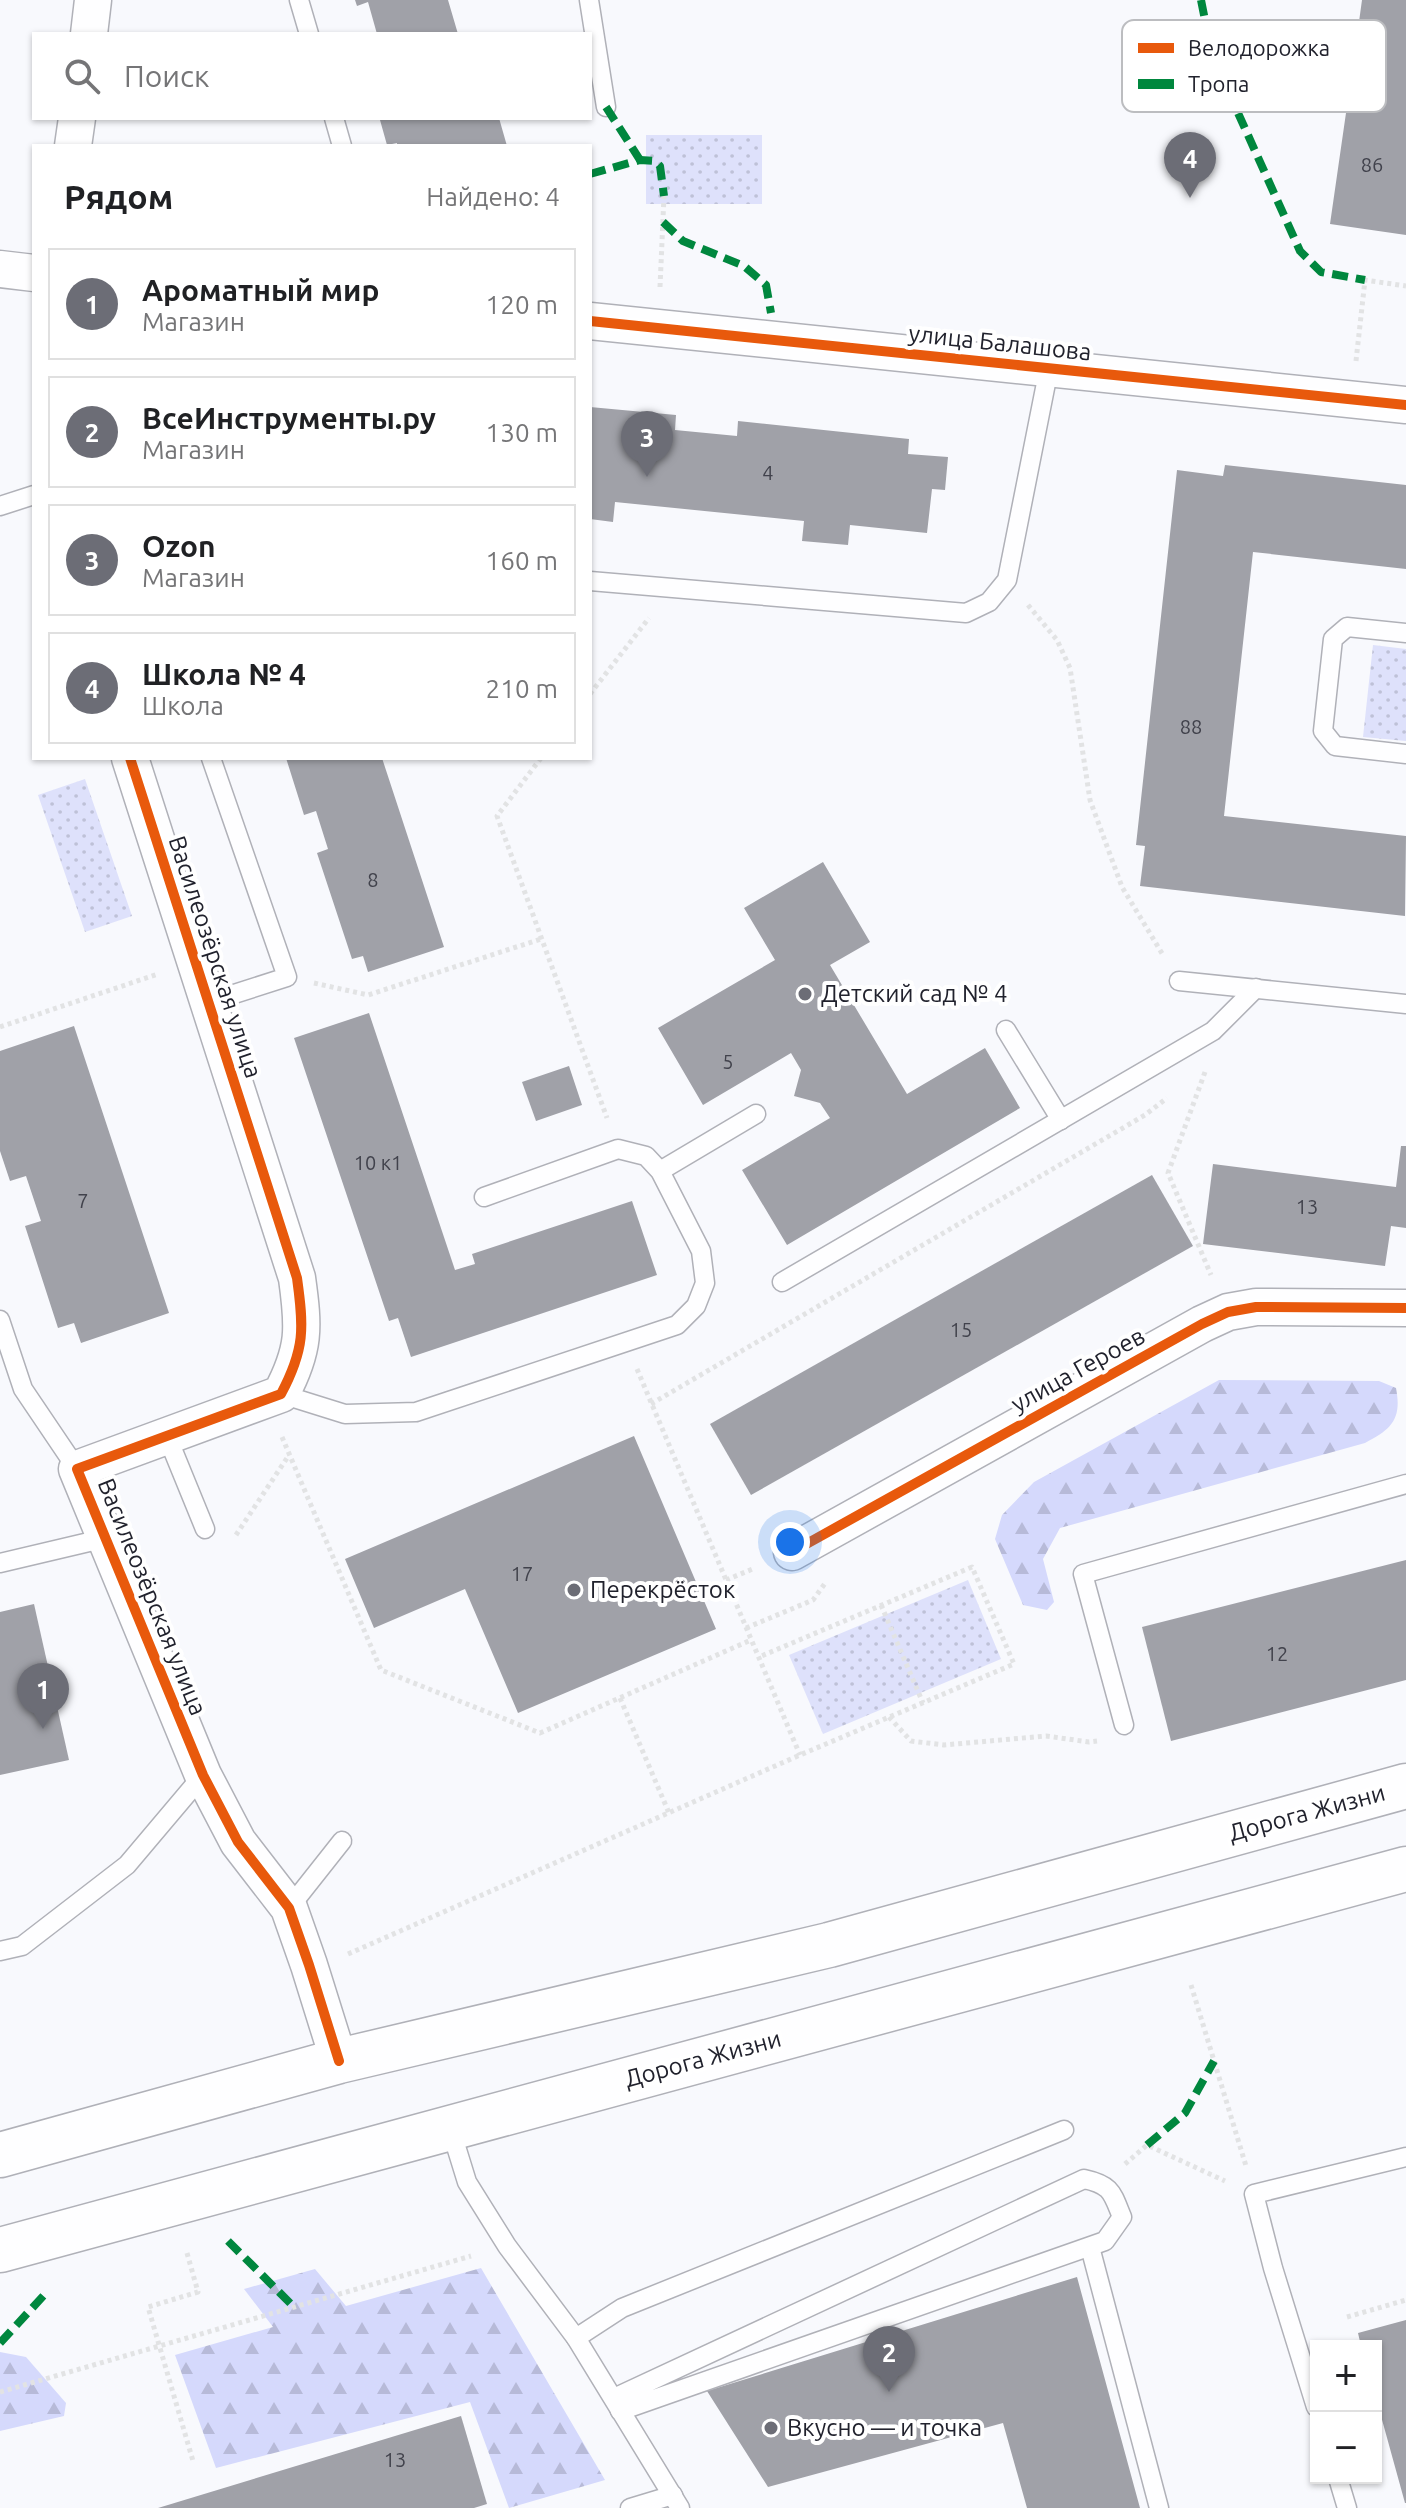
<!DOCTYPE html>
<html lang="ru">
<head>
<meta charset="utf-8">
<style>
  :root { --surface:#fff; --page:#f2f2f2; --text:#202124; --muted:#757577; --line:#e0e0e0; --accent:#6c6d76 }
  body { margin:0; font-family:Ubuntu,sans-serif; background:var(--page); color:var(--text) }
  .controls { position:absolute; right:24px; bottom:24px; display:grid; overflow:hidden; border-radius:0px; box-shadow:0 2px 6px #0004 }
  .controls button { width:72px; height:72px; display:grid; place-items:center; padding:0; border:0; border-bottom:2px solid var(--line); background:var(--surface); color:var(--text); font:40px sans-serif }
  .you { position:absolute; left:790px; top:1542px; width:28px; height:28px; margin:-20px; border:6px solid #fff; border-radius:50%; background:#1a73e8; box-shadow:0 0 0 12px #1a73e833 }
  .badge { display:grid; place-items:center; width:52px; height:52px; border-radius:50%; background:var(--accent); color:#fff; font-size:26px; font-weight:700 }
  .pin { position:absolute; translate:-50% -66px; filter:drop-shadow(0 2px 4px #0008) }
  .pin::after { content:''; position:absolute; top:42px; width:28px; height:24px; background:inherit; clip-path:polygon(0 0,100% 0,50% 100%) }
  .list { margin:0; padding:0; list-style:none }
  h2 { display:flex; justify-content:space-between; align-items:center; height:104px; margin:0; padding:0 32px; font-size:34px }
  h2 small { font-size:26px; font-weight:400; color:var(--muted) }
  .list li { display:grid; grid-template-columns:52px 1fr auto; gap:24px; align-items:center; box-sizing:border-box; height:112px; margin:0 16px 16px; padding:0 16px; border:2px solid var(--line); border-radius:0px }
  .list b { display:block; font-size:30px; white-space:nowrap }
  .list p { margin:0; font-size:26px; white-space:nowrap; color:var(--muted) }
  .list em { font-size:26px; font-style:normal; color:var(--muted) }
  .icon { flex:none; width:44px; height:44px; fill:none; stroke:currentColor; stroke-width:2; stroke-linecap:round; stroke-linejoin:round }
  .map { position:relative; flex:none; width:1406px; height:2508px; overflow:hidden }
  .search { position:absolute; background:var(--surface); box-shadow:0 2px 6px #0004; left:32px; top:32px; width:560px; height:88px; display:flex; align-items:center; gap:20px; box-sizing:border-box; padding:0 28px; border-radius:0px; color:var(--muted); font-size:30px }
  .panel { position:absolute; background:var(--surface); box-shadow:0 2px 6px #0004; left:32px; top:144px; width:560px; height:616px; border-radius:0px }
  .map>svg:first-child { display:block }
</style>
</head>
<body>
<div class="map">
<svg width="1406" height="2508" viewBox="0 0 1406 2508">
  <defs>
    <pattern id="forest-firs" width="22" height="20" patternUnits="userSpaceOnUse" patternTransform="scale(2)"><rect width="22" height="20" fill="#d5d9fc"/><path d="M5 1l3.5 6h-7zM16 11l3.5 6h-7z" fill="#b7bad8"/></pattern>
    <pattern id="park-dots" width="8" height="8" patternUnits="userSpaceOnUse" patternTransform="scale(2)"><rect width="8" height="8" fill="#dee1fb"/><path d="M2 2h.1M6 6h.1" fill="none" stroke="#bec1d7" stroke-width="1.8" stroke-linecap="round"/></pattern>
  </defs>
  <rect width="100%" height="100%" fill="#f8f9fd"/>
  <g fill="url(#forest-firs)">
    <path d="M1219,1380L1379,1381L1396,1388C1402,1419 1392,1429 1365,1443L1060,1528L1043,1559L1054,1602L1047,1610L1023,1605L995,1539L1002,1515L1034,1482Z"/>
    <path d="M481,2268L605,2480L509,2508L470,2402L216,2468L175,2355L273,2327L244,2289L315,2269L346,2306Z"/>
    <path d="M0,2352L26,2357L66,2403L64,2416L0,2431Z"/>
  </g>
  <g fill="url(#park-dots)">
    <rect x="646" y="135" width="116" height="69"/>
    <path d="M1373,645L1406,649V741L1363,737Z"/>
    <path d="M85,779L132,916L85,932L38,795Z"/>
    <path d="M968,1580L1001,1659L823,1734L789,1655Z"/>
  </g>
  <g fill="#a0a1a8">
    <path d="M355,0H448L458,34H377L368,2L357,6Z"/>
    <path d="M1362,0H1406V235L1330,224L1347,106L1357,107L1360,88L1350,87Z"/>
    <path d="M385,118H499L507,146H397V143L387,145L380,120Z"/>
    <path d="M590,407L676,415L675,430L737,436L738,421L909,439L908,454L948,457L945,490L932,489L927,533L850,525L848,545L802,541L804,521L615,502L613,522L590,519Z"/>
    <path d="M1225,465L1406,485V569L1253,552L1224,816L1406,836L1405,916L1140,886L1145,846L1136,845L1177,470L1223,476Z"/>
    <path d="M286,758H382L444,947L368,972L363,956L352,959L317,853L328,849L316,811L304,815Z"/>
    <path d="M823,862L870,942L830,965L907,1094L985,1048L1020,1108L787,1245L742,1170L830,1118L820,1103L794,1096L801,1070L791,1053L703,1105L658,1028L775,960L744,908Z"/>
    <path d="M369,1013L455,1270L475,1264L472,1254L632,1201L657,1275L411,1357L398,1318L389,1321L294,1038Z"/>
    <path d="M74,1026L169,1313L81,1343L74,1323L58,1328L25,1226L41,1221L26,1176L10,1181L0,1151V1051Z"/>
    <path d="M569,1066L582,1105L536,1121L522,1082Z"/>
    <path d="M1401,1146H1406V1228L1391,1226L1385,1266L1203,1244L1213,1164L1396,1187Z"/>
    <path d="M1152,1175L1193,1246L751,1495L710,1424Z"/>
    <path d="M634,1436L716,1629L518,1713L465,1589L374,1628L345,1559Z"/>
    <path d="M1406,1560V1680L1171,1741L1142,1627Z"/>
    <path d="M34,1604L69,1760L0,1775V1612Z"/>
    <path d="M1077,2277L1140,2508H1027L1003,2423L768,2487L707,2391Z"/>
    <path d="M1406,2320V2503H1405L1376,2398V2346H1361L1358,2333Z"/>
    <path d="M461,2416L487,2504L474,2508H158Z"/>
  </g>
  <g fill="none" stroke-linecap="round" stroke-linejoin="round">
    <defs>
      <g id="service">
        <path d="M299,0L309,34"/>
        <path d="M589,0L606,107"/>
        <path d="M334,118L342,146"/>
        <path d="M0,506L34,495"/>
        <path d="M590,581L966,613L989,602L1007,580L1049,368"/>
        <path d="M1406,633L1347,627L1333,639L1323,731L1335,746L1406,754"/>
        <path d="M1179,981L1406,1004"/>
        <path d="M209,1002L287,977L211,758"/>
        <path d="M1006,1030L1061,1120"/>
        <path d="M660,1171L756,1114"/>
        <path d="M782,1282L1213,1031L1256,988"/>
        <path d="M0,1320L23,1389L77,1469"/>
        <path d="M281,1394L345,1414L416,1412L677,1325L696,1306L705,1283L701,1251L660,1171L646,1156L618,1149L484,1197"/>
        <path d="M167,1436L205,1529"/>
        <path d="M0,1563L106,1538"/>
        <path d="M1124,1725L1083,1574L1406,1484"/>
        <path d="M289,1908L342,1841"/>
        <path d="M0,1951L22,1946L127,1865L203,1775"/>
        <path d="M450,2127L467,2182L507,2246L576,2338L680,2508"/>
        <path d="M1090,2247L1159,2508"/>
        <path d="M576,2338L622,2308L1064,2130"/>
        <path d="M614,2398L1084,2179C1112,2185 1112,2193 1122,2217L1105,2241L620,2411"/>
        <path d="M1316,2407L1273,2268L1254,2194L1406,2157"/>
        <path d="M1338,2478L1347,2508"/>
        <path d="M630,2508L673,2495"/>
      </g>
      <g id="minor">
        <path d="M89,34L93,0"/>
        <path d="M73,146L77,118"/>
        <path d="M0,269L34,273"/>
        <path d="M590,321L1406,405"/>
        <path d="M130,758L297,1278C304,1328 305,1349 281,1394L77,1469L203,1775L238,1842L289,1908L309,1965L339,2061"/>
        <path d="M792,1552L1202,1324L1228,1312L1256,1307L1406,1308"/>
      </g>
      <g id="secondary">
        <path d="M0,2155L339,2061L829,1945L1406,1786"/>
        <path d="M0,2250L1406,1869"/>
      </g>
    </defs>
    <use href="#service" stroke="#b0b1b8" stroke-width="21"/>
    <use href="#minor" stroke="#b0b1b8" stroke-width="39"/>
    <use href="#secondary" stroke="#b0b1b8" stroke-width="47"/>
    <g stroke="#e2e3e4" stroke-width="5" stroke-dasharray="4 4" stroke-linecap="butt">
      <path d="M660,287L664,196"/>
      <path d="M1356,361L1365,280L1406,286"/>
      <path d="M1028,605L1057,640L1070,668L1090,800L1122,887L1163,955"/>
      <path d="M590,694L649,618"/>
      <path d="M541,758L497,816L607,1118"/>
      <path d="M314,983L368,995L541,939"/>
      <path d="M0,1027L158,974"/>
      <path d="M1205,1072L1168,1173L1211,1275"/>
      <path d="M637,1369L800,1755"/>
      <path d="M651,1404L1145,1115L1167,1098"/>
      <path d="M282,1437L381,1670L540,1733L751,1640"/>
      <path d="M236,1535L289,1455"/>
      <path d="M726,1580L755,1568"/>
      <path d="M881,1605L923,1703"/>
      <path d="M746,1628L813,1600L826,1582"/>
      <path d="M620,1698L669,1813"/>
      <path d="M889,1717L911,1741L944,1745L1046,1736L1089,1742L1097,1741"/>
      <path d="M348,1954L800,1755L1014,1664L972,1567L759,1657"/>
      <path d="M1191,1985L1246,2166"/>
      <path d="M1125,2164L1147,2145L1225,2181"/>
      <path d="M187,2253L198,2292L148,2307L193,2461"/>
      <path d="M1347,2317L1406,2300"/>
      <path d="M0,2392L471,2256"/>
    </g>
    <use href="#service" stroke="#fefeff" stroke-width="18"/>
    <use href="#minor" stroke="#fefeff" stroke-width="36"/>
    <use href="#secondary" stroke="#fefeff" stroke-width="44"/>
    <g stroke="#00873e" stroke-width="8" stroke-dasharray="16 8" stroke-linecap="butt">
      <path d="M1201,0L1212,55L1300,251L1321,272L1365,280"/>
      <path d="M606,107L640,160"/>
      <path d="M590,174L640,160L655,161L660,166L664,196"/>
      <path d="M663,222L683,241L744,266L766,285L771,313"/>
      <path d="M1147,2145L1185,2113L1214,2061"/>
      <path d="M228,2241L294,2307"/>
      <path d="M0,2343L46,2293"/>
    </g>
    <defs>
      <g id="cycleway">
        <path d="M590,321L1406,405"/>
        <path d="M130,758L297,1278C304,1328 305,1349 281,1394L77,1469L203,1775L238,1842L289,1908L309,1965L339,2061"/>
        <path d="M792,1552L1202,1324L1228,1312L1256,1307L1406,1308"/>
      </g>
    </defs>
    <use href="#cycleway" stroke="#fff" stroke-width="15"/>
    <use href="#cycleway" stroke="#e8590c" stroke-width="10"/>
  </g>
  <g fill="#6c6d76" stroke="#fff" stroke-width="3">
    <circle cx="805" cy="994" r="8"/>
    <circle cx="574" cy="1590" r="8"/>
    <circle cx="771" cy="2428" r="8"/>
  </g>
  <g text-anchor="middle" stroke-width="8" stroke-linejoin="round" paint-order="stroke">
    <g font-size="20" fill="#41424c">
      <text x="1372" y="172">86</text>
      <text x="768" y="480">4</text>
      <text x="1191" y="734">88</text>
      <text x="373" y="887">8</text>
      <text x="728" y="1069">5</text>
      <text x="378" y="1170">10 к1</text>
      <text x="83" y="1208">7</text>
      <text x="1307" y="1214">13</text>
      <text x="961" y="1337">15</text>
      <text x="522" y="1581">17</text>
      <text x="1277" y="1661">12</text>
      <text x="395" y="2467">13</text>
    </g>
    <g font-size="24" fill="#21222d" stroke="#fff">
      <text transform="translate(1000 343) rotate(6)" y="8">улица Балашова</text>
      <text transform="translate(215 957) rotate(72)" y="8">Василеозёрская улица</text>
      <text transform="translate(1078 1370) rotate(-29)" y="8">улица Героев</text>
      <text transform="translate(152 1597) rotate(68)" y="8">Василеозёрская улица</text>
      <text transform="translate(1307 1813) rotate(-15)" y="8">Дорога Жизни</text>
      <text transform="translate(703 2059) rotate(-15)" y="8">Дорога Жизни</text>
    </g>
    <g font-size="24" fill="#21222d" stroke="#fff" text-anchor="start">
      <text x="821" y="1002">Детский сад № 4</text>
      <text x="590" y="1598">Перекрёсток</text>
      <text x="787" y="2436">Вкусно — и точка</text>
    </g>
  </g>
  <rect x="1122" y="20" width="264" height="92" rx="12" fill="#fff" stroke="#bcbdc0" stroke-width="2"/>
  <rect x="1138" y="43" width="36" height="10" fill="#e8590c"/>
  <rect x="1138" y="79" width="36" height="10" fill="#00873e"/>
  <g font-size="22" fill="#21222d">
    <text x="1188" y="56">Велодорожка</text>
    <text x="1188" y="92">Тропа</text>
  </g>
</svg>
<div class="controls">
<button>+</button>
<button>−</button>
</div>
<div class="you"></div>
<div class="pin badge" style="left:43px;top:1729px">1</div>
<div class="pin badge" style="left:889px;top:2392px">2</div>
<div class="pin badge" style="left:647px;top:477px">3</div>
<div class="pin badge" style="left:1190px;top:198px">4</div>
<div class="search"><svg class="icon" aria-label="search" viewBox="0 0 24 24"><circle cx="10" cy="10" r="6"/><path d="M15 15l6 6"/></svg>Поиск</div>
<section class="panel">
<h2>Рядом<small>Найдено: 4</small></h2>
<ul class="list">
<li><span class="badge">1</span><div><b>Ароматный мир</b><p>Магазин</p></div><em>120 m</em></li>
<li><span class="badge">2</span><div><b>ВсеИнструменты.ру</b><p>Магазин</p></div><em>130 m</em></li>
<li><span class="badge">3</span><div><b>Ozon</b><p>Магазин</p></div><em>160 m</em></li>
<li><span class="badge">4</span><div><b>Школа № 4</b><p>Школа</p></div><em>210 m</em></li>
</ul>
</section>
</div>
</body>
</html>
